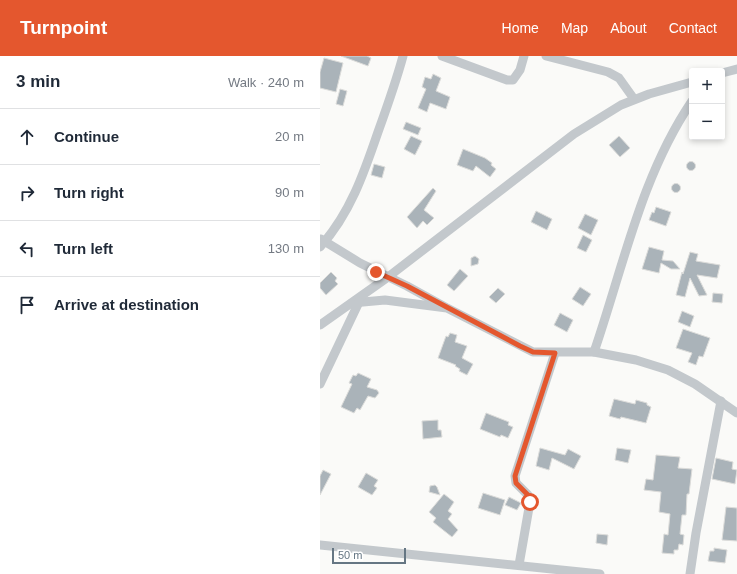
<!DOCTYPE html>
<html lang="en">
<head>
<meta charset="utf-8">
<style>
  :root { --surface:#fff; --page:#f6f6f7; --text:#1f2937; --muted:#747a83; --line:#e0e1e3; --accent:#e4572e }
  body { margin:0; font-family:Arial,sans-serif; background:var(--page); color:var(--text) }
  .controls { position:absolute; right:12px; top:12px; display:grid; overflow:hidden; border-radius:4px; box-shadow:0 2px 6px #0003 }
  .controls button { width:36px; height:36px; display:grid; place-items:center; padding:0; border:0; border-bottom:1px solid var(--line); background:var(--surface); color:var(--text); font:20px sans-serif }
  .scale { position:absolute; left:12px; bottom:10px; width:74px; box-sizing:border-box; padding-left:4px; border:2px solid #657683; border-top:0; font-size:11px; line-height:14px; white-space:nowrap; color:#657683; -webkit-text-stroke:3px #fff; paint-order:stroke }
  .stop { position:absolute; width:12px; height:12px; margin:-9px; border:3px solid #e4572e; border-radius:50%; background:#fff }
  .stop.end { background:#e4572e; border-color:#fff; box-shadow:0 1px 4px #0008 }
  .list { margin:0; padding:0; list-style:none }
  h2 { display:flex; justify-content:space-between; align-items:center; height:52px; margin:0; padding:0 16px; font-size:17px }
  h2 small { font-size:13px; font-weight:400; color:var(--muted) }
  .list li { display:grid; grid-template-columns:26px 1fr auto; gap:12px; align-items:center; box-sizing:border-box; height:56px; padding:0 16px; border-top:1px solid var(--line) }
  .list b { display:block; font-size:15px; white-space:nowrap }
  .list em { font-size:13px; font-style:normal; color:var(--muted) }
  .icon { flex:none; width:22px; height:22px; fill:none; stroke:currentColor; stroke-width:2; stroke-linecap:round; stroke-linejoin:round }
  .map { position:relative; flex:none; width:417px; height:518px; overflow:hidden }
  header { display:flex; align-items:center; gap:24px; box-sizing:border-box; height:56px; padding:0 20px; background:var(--accent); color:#fff }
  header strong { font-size:19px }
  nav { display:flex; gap:22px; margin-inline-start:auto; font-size:14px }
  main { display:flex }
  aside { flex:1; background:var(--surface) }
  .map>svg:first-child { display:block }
</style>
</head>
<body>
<header>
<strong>Turnpoint</strong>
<nav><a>Home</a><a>Map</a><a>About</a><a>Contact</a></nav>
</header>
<main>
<aside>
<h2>3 min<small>Walk · 240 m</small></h2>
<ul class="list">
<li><svg class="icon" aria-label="ahead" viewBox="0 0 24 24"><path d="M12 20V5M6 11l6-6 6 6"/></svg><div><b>Continue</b></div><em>20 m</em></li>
<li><svg class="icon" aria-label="right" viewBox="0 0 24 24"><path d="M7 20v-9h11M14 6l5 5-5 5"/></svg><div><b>Turn right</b></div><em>90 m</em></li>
<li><svg class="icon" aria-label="left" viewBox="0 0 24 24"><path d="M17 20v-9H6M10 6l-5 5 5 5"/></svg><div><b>Turn left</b></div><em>130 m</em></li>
<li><svg class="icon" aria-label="arrive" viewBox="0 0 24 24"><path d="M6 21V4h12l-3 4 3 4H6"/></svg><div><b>Arrive at destination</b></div></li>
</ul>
</aside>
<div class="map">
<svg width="417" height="518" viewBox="0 0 417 518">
  <rect width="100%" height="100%" fill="#fafaf8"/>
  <g fill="#aab3b9" stroke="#dcdcda">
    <path d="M21,0H47L51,2L48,10Z"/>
    <path d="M4,2L23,7L16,36L0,32V16Z"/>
    <path d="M113,18L121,22L116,35L130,41L126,53L110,47L107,56L98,52L106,33L102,31L105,21L111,23Z"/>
    <path d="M20,33L27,35L23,50L16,48Z"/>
    <path d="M86,66L101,72L98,79L83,73Z"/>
    <path d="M91,80L102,85L95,99L84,93Z"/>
    <path d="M299,80L310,92L300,101L289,89Z"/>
    <path d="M143,93L165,102L172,107L171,109L176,113L170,121L156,110L153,115L137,109Z"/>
    <circle cx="371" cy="110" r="4.5"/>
    <path d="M54,108L65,111L62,122L51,119Z"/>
    <circle cx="356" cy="132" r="4.5"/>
    <path d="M113,132L116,135L104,154L114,162L107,169L103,165L97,172L87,161Z"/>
    <path d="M336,151L351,156L346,170L329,164L332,156L334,157Z"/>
    <path d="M216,155L232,163L227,174L211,166Z"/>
    <path d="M265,158L278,164L271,179L258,172Z"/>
    <path d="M263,179L272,184L266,196L257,192Z"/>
    <path d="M329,191L344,195L342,204L353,205L360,213H351L341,207L339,217L322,213Z"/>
    <path d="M370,196L378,198L376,205L400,209L397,222L377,219L387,239L379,240L370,222L365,241L356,239L362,216L363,218Z"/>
    <path d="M155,200L159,203L158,208L151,210V202Z"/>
    <path d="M140,213L148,220L134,235L127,229Z"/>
    <path d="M11,216L17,222L15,225L18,228L6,239L0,232V227Z"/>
    <path d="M260,231L271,238L263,250L252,243Z"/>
    <path d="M178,232L185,238L176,247L169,241Z"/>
    <path d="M393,237L403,238L402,247L392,246Z"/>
    <path d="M362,255L374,260L370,271L358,266Z"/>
    <path d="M240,257L253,264L247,276L234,269Z"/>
    <path d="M363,273L390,282L383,301L379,300L376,309L368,306L372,297L356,292Z"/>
    <path d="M130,277L137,279L135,286L147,290L142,302L153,308L147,319L139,315L140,313L135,310L136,309L118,302L126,280L128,281Z"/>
    <path d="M38,317L51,323L47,331L57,334L59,337L55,342L48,340L40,354L37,352L34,357L21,351L32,328L29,327L33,319L36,320Z"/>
    <path d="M294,343L315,348L316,344L327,347V349L331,351L326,367L301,361L300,363L289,360Z"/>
    <path d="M166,357L189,366L188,369L193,371L188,382L181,379L180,381L160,373Z"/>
    <path d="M118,364V374H121L122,381L103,383L102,365Z"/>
    <path d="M220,392L245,399L248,393L261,400L254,413L232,402L229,414L216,410Z"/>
    <path d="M297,392L311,394L308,407L295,404Z"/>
    <path d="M336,399L360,401L358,412L372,413L369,438H367L366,459H362L360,478L364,479L363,489L359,488L358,494H354V498L342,497L344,478L348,479L350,458L339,456L341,436L324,434L326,423L333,424Z"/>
    <path d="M396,402L413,406L412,413L417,414L415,428L392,423Z"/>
    <path d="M3,414L11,418L0,439V420Z"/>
    <path d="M46,417L58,424L54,430L57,432L52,439L38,431Z"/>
    <path d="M115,429L117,431L120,439L109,436L110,430Z"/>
    <path d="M163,437L185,444L180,459L158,452Z"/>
    <path d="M124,438L134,446L128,455L132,458L128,463L138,474L132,481L113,466L116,462L109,456Z"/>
    <path d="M189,441L201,447L197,454L185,449Z"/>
    <path d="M406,451L417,452V485L402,484Z"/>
    <path d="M277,478L288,479L287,489L276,487Z"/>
    <path d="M394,492L407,494L405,507L388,505L390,495H394Z"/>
  </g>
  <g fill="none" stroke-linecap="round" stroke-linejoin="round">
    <g stroke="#c3c8cc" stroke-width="9">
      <path d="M122,0L187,24H193L200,14L204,0"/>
      <path d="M226,0L288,16L299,22L314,43"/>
      <path d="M402,17L417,13"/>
      <path d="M1,183L40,207L87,230L125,251"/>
      <path d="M0,191C30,158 44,117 58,76C67,51 76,26 83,0"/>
      <path d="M32,247L65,244L127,252L213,296H274L316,304L348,314L375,328L417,357"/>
      <path d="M0,269L68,221L254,78L301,49L329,38L372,26"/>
      <path d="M274,296C303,212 321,120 372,45"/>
      <path d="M0,328L39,246"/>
      <path d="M0,489L280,518"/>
      <path d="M199,509L210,446L208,439L196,427L195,420L235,297"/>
      <path d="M370,518L376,477L401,345"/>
    </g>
  </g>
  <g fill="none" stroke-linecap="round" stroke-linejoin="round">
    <path stroke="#e4572e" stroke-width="5" d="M56,216L87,230L200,290L213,296L235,297L195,420L196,427L208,439L210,446"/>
  </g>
</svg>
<div class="controls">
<button>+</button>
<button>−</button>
</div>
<div class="scale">50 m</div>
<div class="stop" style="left:210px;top:446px"></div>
<div class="stop end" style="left:56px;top:216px"></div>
</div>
</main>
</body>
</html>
